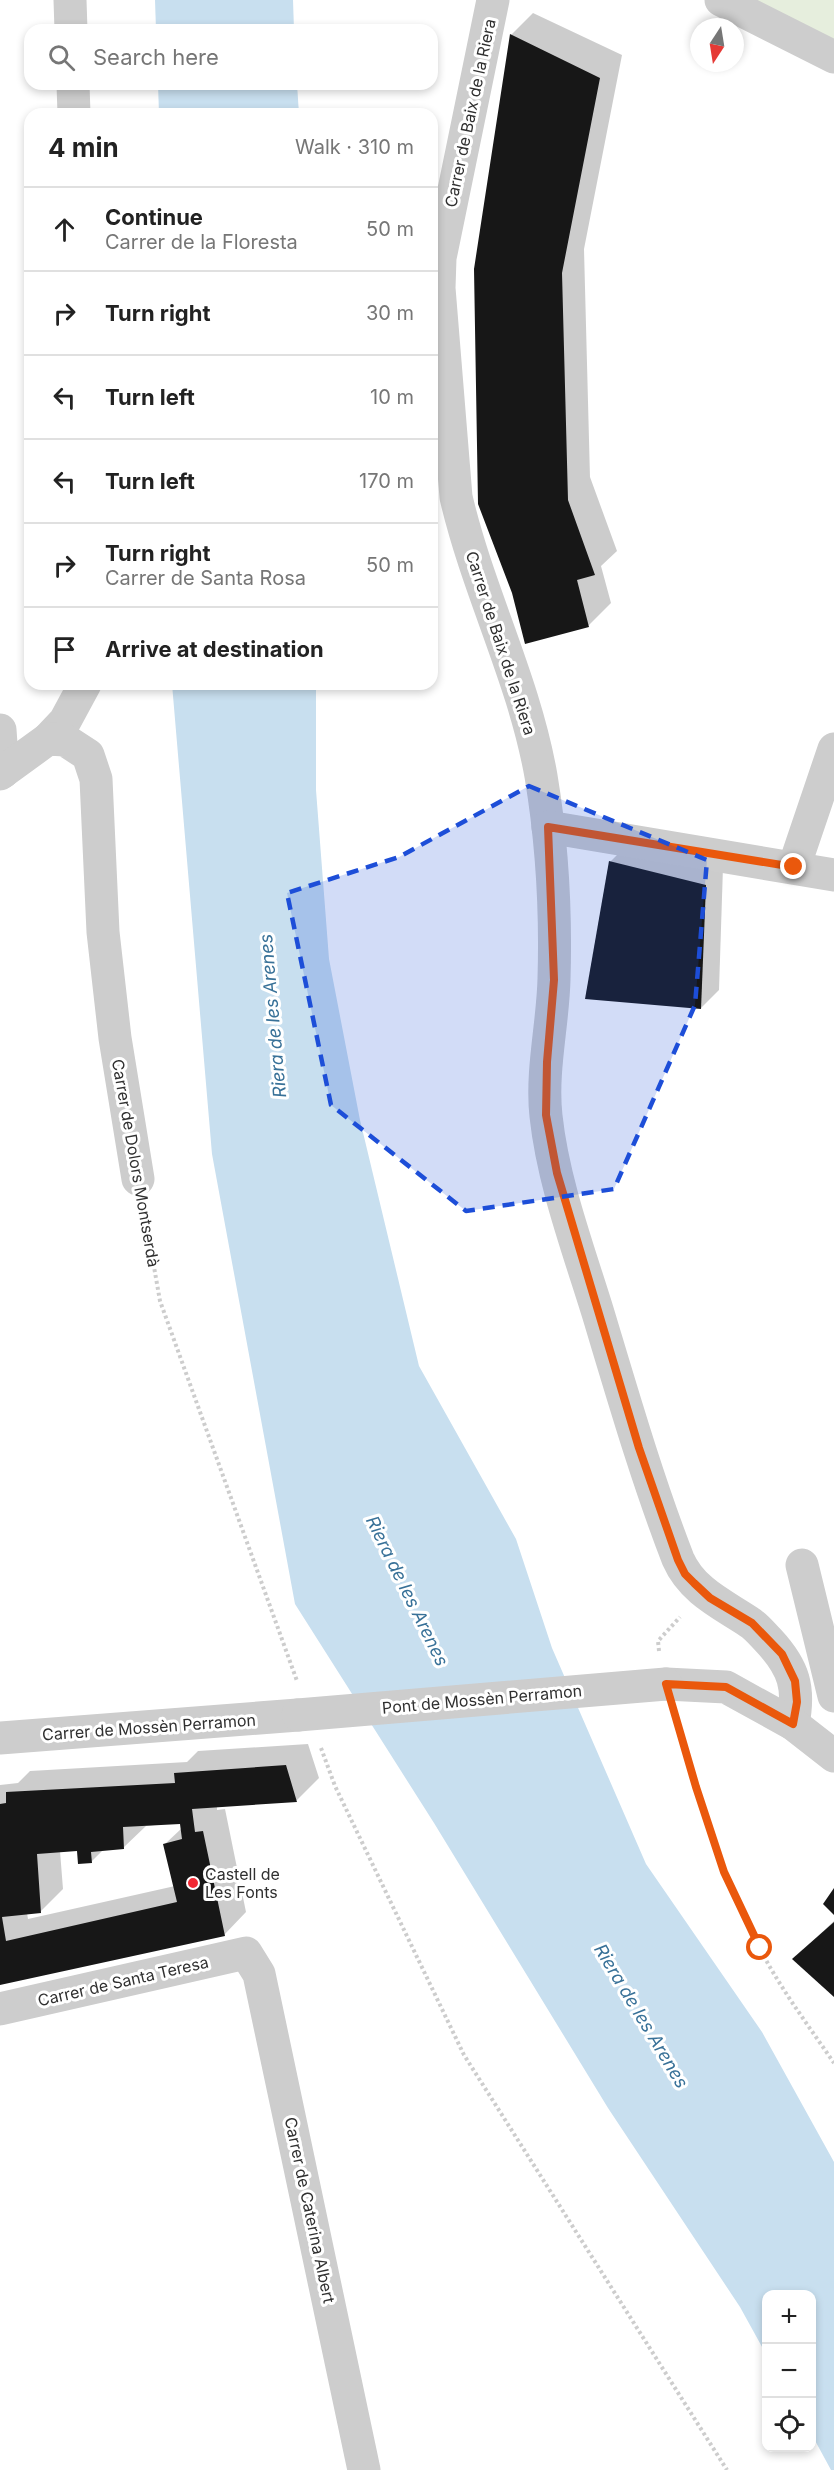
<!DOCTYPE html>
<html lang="en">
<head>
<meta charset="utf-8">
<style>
  :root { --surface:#fff; --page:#f6f6f6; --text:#222; --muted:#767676; --line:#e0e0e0 }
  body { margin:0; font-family:Inter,sans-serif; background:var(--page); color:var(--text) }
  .controls { position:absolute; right:18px; bottom:18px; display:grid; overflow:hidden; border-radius:12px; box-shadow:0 3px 9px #0003 }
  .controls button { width:54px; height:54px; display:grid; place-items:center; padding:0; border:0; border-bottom:2px solid var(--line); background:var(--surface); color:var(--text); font:30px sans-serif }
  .compass { position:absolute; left:690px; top:18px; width:54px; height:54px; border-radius:50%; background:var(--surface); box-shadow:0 3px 9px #0003; rotate:192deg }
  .stop { position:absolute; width:18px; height:18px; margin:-14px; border:4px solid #ea580c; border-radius:50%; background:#fff }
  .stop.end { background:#ea580c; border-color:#fff; box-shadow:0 2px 6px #0008 }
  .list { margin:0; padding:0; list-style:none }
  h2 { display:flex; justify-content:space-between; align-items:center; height:78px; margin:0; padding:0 24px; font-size:26px }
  h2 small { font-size:20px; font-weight:400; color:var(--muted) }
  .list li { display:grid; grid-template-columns:39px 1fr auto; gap:18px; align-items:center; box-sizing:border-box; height:84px; padding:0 24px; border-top:2px solid var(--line) }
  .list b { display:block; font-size:22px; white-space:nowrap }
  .list p { margin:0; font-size:20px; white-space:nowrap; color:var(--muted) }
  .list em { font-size:20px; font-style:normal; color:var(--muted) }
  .icon { flex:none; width:33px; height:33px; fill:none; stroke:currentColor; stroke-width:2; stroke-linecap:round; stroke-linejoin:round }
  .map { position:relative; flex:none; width:834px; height:2470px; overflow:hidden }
  .search { position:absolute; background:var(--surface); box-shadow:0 3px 9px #0003; left:24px; top:24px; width:414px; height:66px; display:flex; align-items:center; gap:15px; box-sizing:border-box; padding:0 21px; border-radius:18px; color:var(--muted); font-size:22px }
  .panel { position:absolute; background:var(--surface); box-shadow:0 3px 9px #0003; left:24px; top:108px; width:414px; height:582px; border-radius:18px }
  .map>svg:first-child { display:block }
</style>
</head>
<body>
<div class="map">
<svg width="834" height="2470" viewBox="0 0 834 2470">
  <rect width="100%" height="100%" fill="#fff"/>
  <path fill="#e6eedd" d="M721,0H834V57Z"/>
  <g fill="#c8dfef">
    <path d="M155,0H293L294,30H156Z"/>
    <path d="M158,84H297L299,114H159Z"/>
    <path d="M172,684H316V790L329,959L360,1120L419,1366L516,1539L552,1648L646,1864L762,2032L834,2162V2470H831L812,2435V2294H766V2354L740,2307L608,2108L434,1823L295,1604L212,1154Z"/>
  </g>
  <g fill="#0003" fill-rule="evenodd">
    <path d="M533,13L622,55L584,249L590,477L617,551L601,566L611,603L589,625L526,642L511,35Z"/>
    <path d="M628,844L723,867L719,990L701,1008L610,862Z"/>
    <path d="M308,1744L319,1778L297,1800L217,1806V1810L225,1809L246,1912L224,1935L0,1983V1785L18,1783L30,1771L187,1762L198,1751ZM181,1822L182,1828L165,1844L175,1886L28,1919L27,1913L40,1912L63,1889L60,1851L78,1849L92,1861L104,1849L123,1848L146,1826Z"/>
    <path d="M834,1921V1995L794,1959Z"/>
  </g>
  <g fill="#171717" fill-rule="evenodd">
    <path d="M510,34L600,78L562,273L568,500L595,575L577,580L589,627L525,644L512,593L478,504L474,269Z"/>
    <path d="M609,861L706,885L701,1009L585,999Z"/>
    <path d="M286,1765L297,1802L192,1809L195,1832L203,1831L225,1936L0,1985V1804L6,1803V1792L175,1783L174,1773ZM180,1824L182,1839L163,1844L177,1902L6,1941L2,1917L41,1913L37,1854L77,1851L78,1864L92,1863L91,1852L124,1849L123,1827Z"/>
    <path d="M834,1888V1915L823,1904Z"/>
    <path d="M834,1922V1997L792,1959Z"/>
  </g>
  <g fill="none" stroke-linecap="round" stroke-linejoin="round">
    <g stroke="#cdcdcd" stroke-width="4" stroke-dasharray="3 3" stroke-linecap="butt">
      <path d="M144,1210L160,1301L297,1681"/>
      <path d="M659,1651L658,1641L680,1617"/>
      <path d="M676,1720C697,1798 722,1876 759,1947C780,1988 808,2025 834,2063"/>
      <path d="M321,1748L335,1786L464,2055L727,2470"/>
    </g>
    <g stroke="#cdcdcd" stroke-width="33">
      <path d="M70,0L71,30"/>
      <path d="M493,0L440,258L439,288L456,497C478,592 524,679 541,776C552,842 556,912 554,979C553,1024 541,1071 546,1116C553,1182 579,1251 598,1313C623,1396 647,1479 678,1559C692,1591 722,1604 749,1622C757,1627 763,1635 769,1641C794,1668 800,1688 793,1724"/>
      <path d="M721,0L834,57"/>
      <path d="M73,84L74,114"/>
      <path d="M0,730L3,772"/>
      <path d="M48,739L65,721L85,684"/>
      <path d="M0,774L48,739L65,740L88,755L96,779L103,932L115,1038L138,1179"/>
      <path d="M548,827L834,875"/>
      <path d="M794,867L834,749"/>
      <path d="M802,1565L834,1696"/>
      <path d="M666,1684L726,1687L793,1724L834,1756"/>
      <path d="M0,1738L298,1715"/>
      <path d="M0,2009L246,1953L259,1974L364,2470"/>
    </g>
    <path stroke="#cdcdcd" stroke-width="33" d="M298,1715L666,1684"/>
  </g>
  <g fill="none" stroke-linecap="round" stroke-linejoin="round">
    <path stroke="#ea580c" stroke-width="8" d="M760,1948L724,1872L696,1787L666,1684L726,1687L793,1724L797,1702L795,1681L782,1654L752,1623L710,1598L694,1583L685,1574L678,1560L639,1448L557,1173L546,1115L547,1062L554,980L548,827L794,867"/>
  </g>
  <path fill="#1d4ed8" fill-opacity="0.2" stroke="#1d4ed8" stroke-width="4.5" stroke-dasharray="12 8" stroke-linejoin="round" d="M529,786L707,860L695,1005L614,1189L466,1211L331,1105L287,893L399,857Z"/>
  <circle fill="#f12833" stroke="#fff" stroke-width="2" cx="193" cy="1883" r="6"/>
  <g text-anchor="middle" stroke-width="6" stroke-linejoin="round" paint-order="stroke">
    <g font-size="16" fill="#303030" stroke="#fff">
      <text transform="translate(470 113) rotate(-78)" y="6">Carrer de Baix de la Riera</text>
      <text transform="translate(501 643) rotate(72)" y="6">Carrer de Baix de la Riera</text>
      <text transform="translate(136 1163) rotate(80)" y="6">Carrer de Dolors Montserdà</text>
      <text transform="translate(482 1699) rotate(-5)" y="6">Pont de Mossèn Perramon</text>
      <text transform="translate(149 1727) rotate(-4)" y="6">Carrer de Mossèn Perramon</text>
      <text transform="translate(123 1981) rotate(-13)" y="6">Carrer de Santa Teresa</text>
      <text transform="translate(310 2210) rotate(78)" y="6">Carrer de Caterina Albert</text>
    </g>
    <g font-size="16" fill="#303030" stroke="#fff" text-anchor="start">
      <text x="205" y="1880">Castell de<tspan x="205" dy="18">Les Fonts</tspan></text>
    </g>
    <g font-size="18" font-style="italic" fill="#387198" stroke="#fff">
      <text transform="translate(273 1016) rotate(-95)" y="6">Riera de les Arenes</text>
      <text transform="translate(407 1591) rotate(64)" y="6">Riera de les Arenes</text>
      <text transform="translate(641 2016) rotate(59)" y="6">Riera de les Arenes</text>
    </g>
  </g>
</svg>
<div class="controls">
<button>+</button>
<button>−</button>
<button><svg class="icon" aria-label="locate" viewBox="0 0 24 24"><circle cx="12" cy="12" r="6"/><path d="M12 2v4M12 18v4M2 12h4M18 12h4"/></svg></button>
</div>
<svg class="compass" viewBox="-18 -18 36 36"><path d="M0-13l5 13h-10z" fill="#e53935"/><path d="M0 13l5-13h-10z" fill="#767676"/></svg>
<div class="stop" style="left:760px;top:1948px"></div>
<div class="stop end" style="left:794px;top:867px"></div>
<div class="search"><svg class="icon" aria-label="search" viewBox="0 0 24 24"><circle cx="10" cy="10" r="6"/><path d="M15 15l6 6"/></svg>Search here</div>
<section class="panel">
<h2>4 min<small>Walk · 310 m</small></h2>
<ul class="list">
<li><svg class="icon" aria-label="ahead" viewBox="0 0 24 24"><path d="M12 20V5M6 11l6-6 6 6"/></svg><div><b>Continue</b><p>Carrer de la Floresta</p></div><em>50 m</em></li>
<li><svg class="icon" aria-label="right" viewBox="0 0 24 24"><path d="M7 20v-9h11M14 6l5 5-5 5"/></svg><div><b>Turn right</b></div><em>30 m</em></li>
<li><svg class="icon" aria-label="left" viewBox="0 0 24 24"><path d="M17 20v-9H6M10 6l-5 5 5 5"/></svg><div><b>Turn left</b></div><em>10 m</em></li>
<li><svg class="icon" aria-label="left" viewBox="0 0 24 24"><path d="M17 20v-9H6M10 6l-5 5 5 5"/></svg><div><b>Turn left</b></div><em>170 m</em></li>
<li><svg class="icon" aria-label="right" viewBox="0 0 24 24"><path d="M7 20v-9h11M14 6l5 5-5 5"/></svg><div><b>Turn right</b><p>Carrer de Santa Rosa</p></div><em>50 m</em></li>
<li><svg class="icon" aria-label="arrive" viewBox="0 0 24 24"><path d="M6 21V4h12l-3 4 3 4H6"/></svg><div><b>Arrive at destination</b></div></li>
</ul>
</section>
</div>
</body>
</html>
